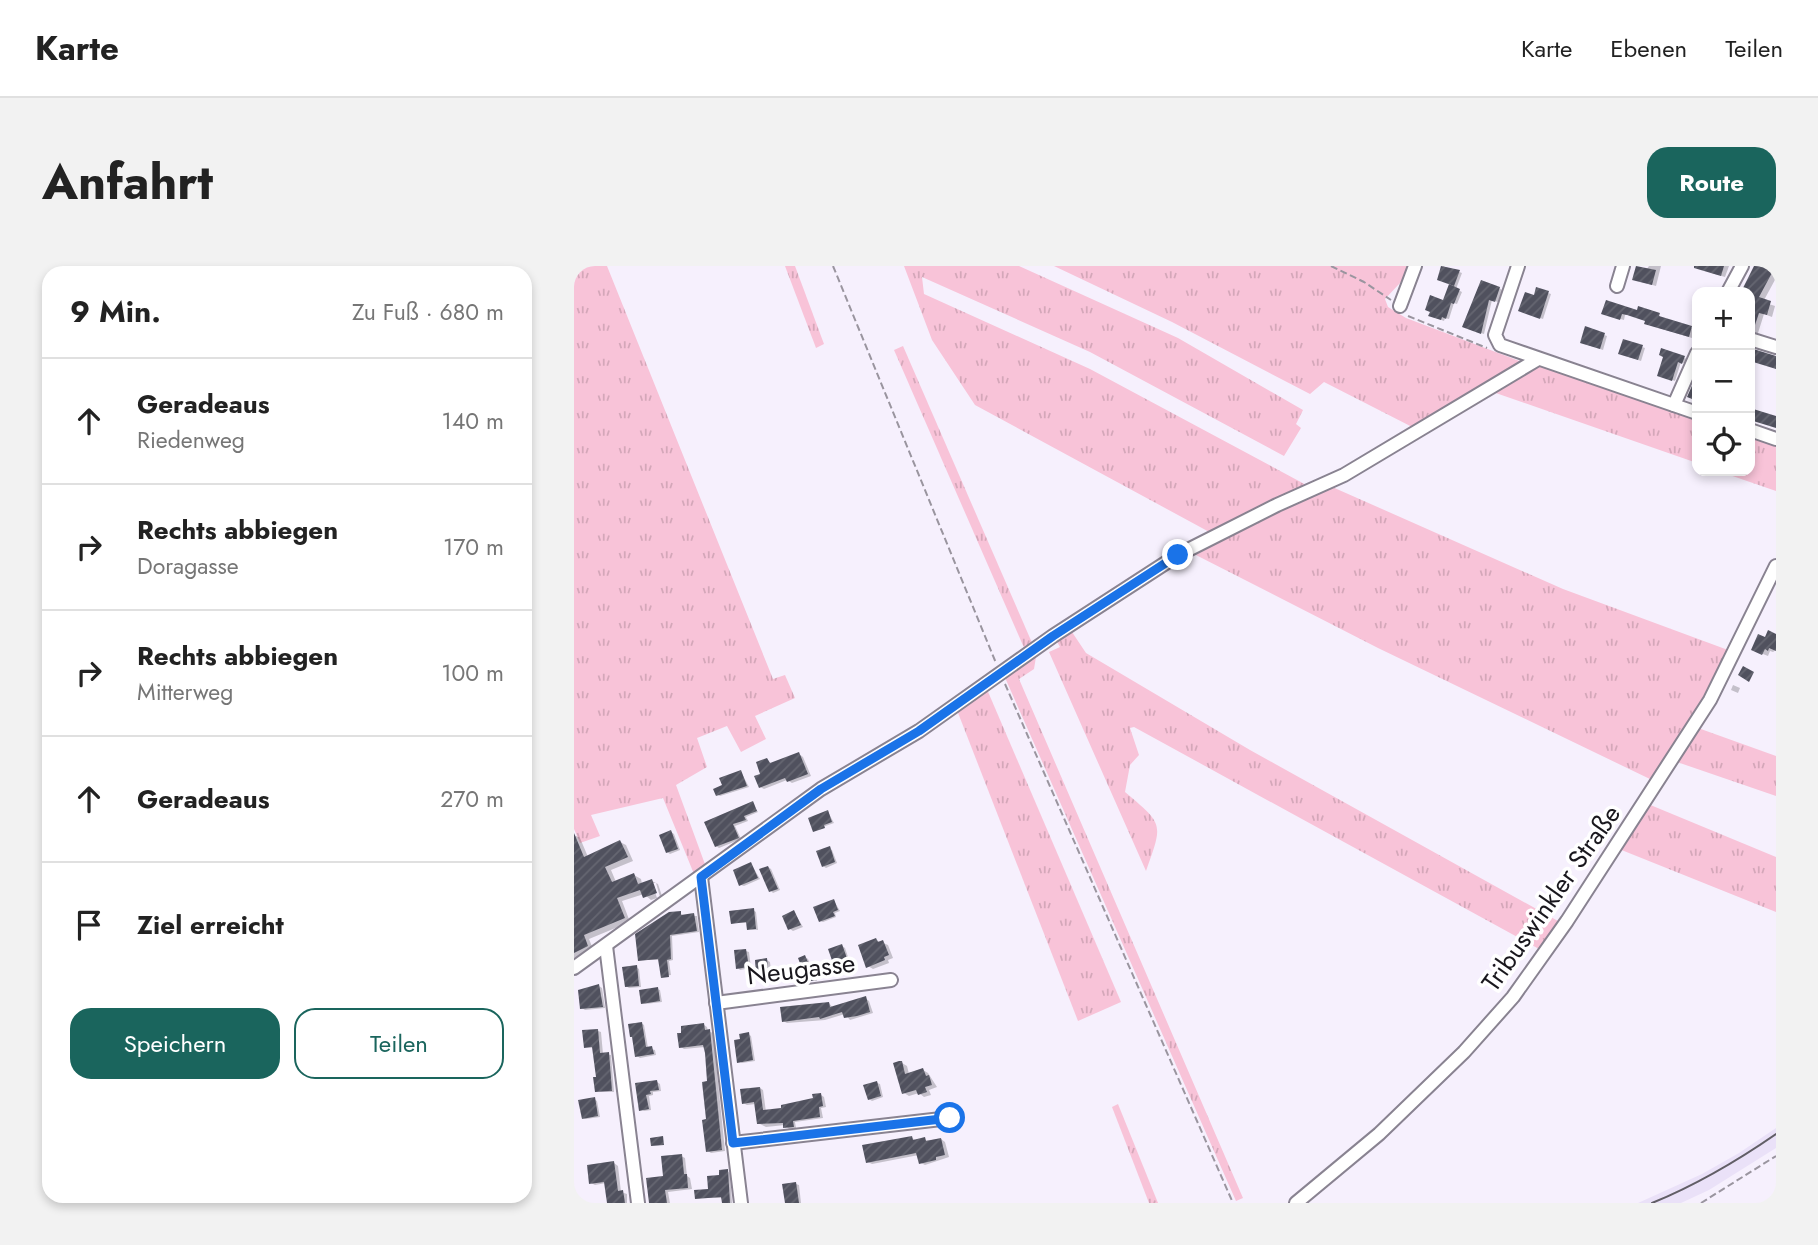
<!DOCTYPE html>
<html lang="de">
<head>
<meta charset="utf-8">
<style>
  :root { --surface:#fff; --page:#f2f2f2; --text:#222; --muted:#767676; --line:#e0e0e0; --accent:#1a655d }
  body { margin:0; font-family:Jost,sans-serif; background:var(--page); color:var(--text) }
  .controls { position:absolute; right:21px; top:21px; display:grid; overflow:hidden; border-radius:14px; box-shadow:0 4px 10px #0003 }
  .controls button { width:63px; height:63px; display:grid; place-items:center; padding:0; border:0; border-bottom:2px solid var(--line); background:var(--surface); color:var(--text); font:35px sans-serif }
  .stop { position:absolute; width:21px; height:21px; margin:-16px; border:5px solid #1a73e8; border-radius:50%; background:#fff }
  .stop.end { background:#1a73e8; border-color:#fff; box-shadow:0 2px 7px #0008 }
  .list { margin:0; padding:0; list-style:none }
  h2 { display:flex; justify-content:space-between; align-items:center; height:91px; margin:0; padding:0 28px; font-size:30px }
  h2 small { font-size:23px; font-weight:400; color:var(--muted) }
  .list li { display:grid; grid-template-columns:46px 1fr auto; gap:21px; align-items:center; box-sizing:border-box; height:126px; padding:0 28px; border-top:2px solid var(--line) }
  .list b { display:block; font-size:26px; white-space:nowrap }
  .list p { margin:0; font-size:23px; white-space:nowrap; color:var(--muted) }
  .list em { font-size:23px; font-style:normal; color:var(--muted) }
  .actions { display:flex; gap:14px; padding:21px 28px }
  .actions a { flex:1; padding:16px 0; border:2px solid var(--accent); border-radius:21px; text-align:center; font-size:24px; color:var(--accent) }
  .actions .main { background:var(--accent); color:#fff }
  .icon { flex:none; width:38px; height:38px; fill:none; stroke:currentColor; stroke-width:2; stroke-linecap:round; stroke-linejoin:round }
  .map { position:relative; flex:none; width:1202px; height:937px; overflow:hidden; border-radius:21px }
  header { display:flex; align-items:center; gap:42px; box-sizing:border-box; height:98px; padding:0 35px; background:var(--surface); border-bottom:2px solid var(--line) }
  header strong { font-size:33px }
  nav { display:flex; gap:38px; margin-inline-start:auto; font-size:24px }
  .intro { display:flex; align-items:center; justify-content:space-between; box-sizing:border-box; height:168px; padding:0 42px }
  h1 { margin:0; font-size:49px }
  .button { padding:18px 32px; border-radius:21px; background:var(--accent); color:#fff; font-size:24px; font-weight:700 }
  main { display:flex; gap:42px; padding:0 42px }
  aside { flex:1; background:var(--surface); border-radius:21px; box-shadow:0 4px 10px #0003 }
  .map>svg:first-child { display:block }
</style>
</head>
<body>
<header>
<strong>Karte</strong>
<nav><a>Karte</a><a>Ebenen</a><a>Teilen</a></nav>
</header>
<div class="intro"><h1>Anfahrt</h1><a class="button">Route</a></div>
<main>
<aside>
<h2>9 Min.<small>Zu Fuß · 680 m</small></h2>
<ul class="list">
<li><svg class="icon" aria-label="ahead" viewBox="0 0 24 24"><path d="M12 20V5M6 11l6-6 6 6"/></svg><div><b>Geradeaus</b><p>Riedenweg</p></div><em>140 m</em></li>
<li><svg class="icon" aria-label="right" viewBox="0 0 24 24"><path d="M7 20v-9h11M14 6l5 5-5 5"/></svg><div><b>Rechts abbiegen</b><p>Doragasse</p></div><em>170 m</em></li>
<li><svg class="icon" aria-label="right" viewBox="0 0 24 24"><path d="M7 20v-9h11M14 6l5 5-5 5"/></svg><div><b>Rechts abbiegen</b><p>Mitterweg</p></div><em>100 m</em></li>
<li><svg class="icon" aria-label="ahead" viewBox="0 0 24 24"><path d="M12 20V5M6 11l6-6 6 6"/></svg><div><b>Geradeaus</b></div><em>270 m</em></li>
<li><svg class="icon" aria-label="arrive" viewBox="0 0 24 24"><path d="M6 21V4h12l-3 4 3 4H6"/></svg><div><b>Ziel erreicht</b></div></li>
</ul>
<div class="actions"><a class="main">Speichern</a><a>Teilen</a></div>
</aside>
<div class="map">
<svg width="1202" height="937" viewBox="0 0 1202 937">
  <defs>
    <pattern id="grass-tufts" width="24" height="20" patternUnits="userSpaceOnUse" patternTransform="scale(1.75)"><rect width="24" height="20" fill="#f8c3d8"/><path d="M3 7l-1-3M5 7V3M7 7l1-3M15 17l-1-3M17 17v-4M19 17l1-3" fill="none" stroke="#d4a7b9"/></pattern>
    <pattern id="building-hatch" width="6" height="6" patternUnits="userSpaceOnUse" patternTransform="scale(1.75)"><rect width="6" height="6" fill="#50515e"/><path d="M-1 1l2-2M0 6l6-6M5 7l2-2" fill="none" stroke="#656671"/></pattern>
  </defs>
  <rect width="100%" height="100%" fill="#f6f0fd"/>
  <path fill="#eae1f8" d="M1202,862V882L1135,924L1107,937H1064L1128,908L1165,887Z"/>
  <g fill="url(#grass-tufts)">
    <path d="M0,0H33L199,413L211,409L221,432L181,450L192,473L167,486L153,460L123,472L133,501L102,519L132,601L120,608L89,532L17,549L26,570L6,577L0,563Z"/>
    <path d="M211,0H221L250,78L242,82Z"/>
    <path d="M330,0H445L604,72L729,144L722,158L727,162L710,190L516,86L348,11L350,28L516,103L736,221L639,268L401,139L358,74Z"/>
    <path d="M480,0H842L811,33L814,41L832,52L956,99L978,102L1123,151V197L916,125L848,166L750,116L736,128L598,56Z"/>
    <path d="M329,80L459,379L451,384L320,84Z"/>
    <path d="M1176,169L1202,178V225L1144,205H1176Z"/>
    <path d="M756,220L989,323L1154,384L1125,443L1078,514L804,382L616,286L689,248L740,229Z"/>
    <path d="M496,363L512,387L676,484L984,655L965,683L560,461L556,462L565,489L556,499L551,526C590,559 589,557 572,605L475,386L486,381L481,372Z"/>
    <path d="M463,385L460,403L445,413L669,932L662,935L429,407Z"/>
    <path d="M409,414L547,736L504,755L379,434Z"/>
    <path d="M1124,462L1202,490V530L1103,496Z"/>
    <path d="M1074,538L1202,591V646L1045,583Z"/>
    <path d="M544,838L584,937H575L538,841Z"/>
  </g>
  <g fill="#0003">
    <path d="M869,0L888,7L882,23L888,26L883,38L880,37L875,53L871,52L870,55L859,51L871,37L877,18L865,14Z"/>
    <path d="M1075,0H1087L1082,20L1064,15Z"/>
    <path d="M1134,0H1155L1151,11L1137,7Z"/>
    <path d="M1182,0H1202L1200,7L1202,12L1189,36L1201,40L1198,51L1190,48L1184,67L1176,68V26H1169Z"/>
    <path d="M925,22L928,24L924,36L918,34L910,68L890,61Z"/>
    <path d="M974,27L977,28L969,53L949,46L961,31Z"/>
    <path d="M1064,46L1085,49L1087,53L1118,62L1121,64L1118,72L1075,59L1073,54L1057,49H1051L1050,54L1032,49Z"/>
    <path d="M1012,63L1033,70L1029,84L1011,78Z"/>
    <path d="M1068,81L1071,82L1067,95L1049,89Z"/>
    <path d="M1110,92L1113,93L1112,98L1107,96L1101,115L1085,109Z"/>
    <path d="M1202,369V384L1199,386L1196,385L1194,390L1184,386L1191,373Z"/>
    <path d="M1159,419L1166,422L1164,427L1157,424Z"/>
    <path d="M225,488L229,491L237,510L218,517L213,514L190,523L186,521L193,494L198,498Z"/>
    <path d="M167,506L175,521L146,530L144,529Z"/>
    <path d="M178,537L184,546L172,551L174,555L161,560L167,573L145,582L142,580L132,556Z"/>
    <path d="M254,546L260,557L240,564Z"/>
    <path d="M97,566L100,568L106,584L96,588L93,586Z"/>
    <path d="M0,569L6,572L14,591L46,576L52,579L59,595L37,604L42,616L60,609L67,613L68,618L78,615L84,618L88,630L86,631L82,617H78L83,632L77,634L70,628L48,635L56,656L15,673L19,683L15,688L0,692Z"/>
    <path d="M255,582L258,584L263,597L252,602L249,600Z"/>
    <path d="M177,598L186,613L170,620L167,619Z"/>
    <path d="M194,601L197,603L206,624L199,627L197,625Z"/>
    <path d="M260,635L266,645L261,647L262,651L249,656L246,655Z"/>
    <path d="M179,644L182,646L184,664L174,663V657H158Z"/>
    <path d="M220,646L229,661L219,665L216,663Z"/>
    <path d="M106,647L110,650H123L125,666L98,670L99,694L95,695L97,709L89,710L86,694H66Z"/>
    <path d="M302,674L314,679L319,692L314,694L315,697L299,703L294,700Z"/>
    <path d="M268,680L271,682L278,703L266,706L263,705Z"/>
    <path d="M172,685L175,686L177,702L166,704L164,702Z"/>
    <path d="M231,691L234,693L243,715L234,714Z"/>
    <path d="M193,694L196,696L197,705L201,706L202,717L192,718L184,707Z"/>
    <path d="M62,701L65,703L67,721L55,722L52,720Z"/>
    <path d="M25,720L28,722L31,742L11,744L8,742Z"/>
    <path d="M83,723L86,724L88,736L71,738L68,737Z"/>
    <path d="M291,732L295,735L299,747L276,754L271,748L251,754L213,757L209,755L255,737L259,742Z"/>
    <path d="M67,757L70,759L74,782L81,784L82,789L66,792L63,790Z"/>
    <path d="M130,759L133,761L134,765L139,767L151,885L137,887L134,885L135,816L131,781L110,783L107,781L109,768Z"/>
    <path d="M24,765L27,766L29,788L37,789L40,826L22,825L24,813L20,782L12,781Z"/>
    <path d="M174,768L177,770L181,795L168,797L165,795L168,775Z"/>
    <path d="M328,797L333,800L335,808L349,804L354,807L363,821L355,824L357,829L350,831L345,827L335,830L330,827Z"/>
    <path d="M83,816L86,818L87,825L79,826V829L75,830L77,844L70,845L67,843L63,819Z"/>
    <path d="M303,817L306,818L309,831L298,835L295,833Z"/>
    <path d="M186,822L189,824L192,846L209,844L241,834L247,829L250,831L252,841L247,842L249,852L221,856L222,862L215,863L211,859L192,861L184,857L182,838L173,839L169,837Z"/>
    <path d="M20,833L23,835L26,851L12,853L9,852Z"/>
    <path d="M338,872L343,875L367,873L371,876L375,891L351,899L347,897L345,889L298,898L294,896Z"/>
    <path d="M107,890L111,892L113,910L116,912L118,923L94,926L96,937H78L91,912Z"/>
    <path d="M40,897L44,900L47,926L53,928V937H34L32,917L21,919L17,917Z"/>
    <path d="M153,905L156,907L158,937H149V932H122L136,925Z"/>
    <path d="M222,918L225,919L227,937H213Z"/>
  </g>
  <g fill="url(#building-hatch)">
    <path d="M867,0L886,4L880,20L863,14Z"/>
    <path d="M1062,0L1082,4L1078,19L1058,14Z"/>
    <path d="M1120,0H1150L1147,10L1120,2Z"/>
    <path d="M1180,0H1197L1196,3L1199,5L1185,31L1197,35L1193,49L1185,47L1179,65L1176,64V26H1167Z"/>
    <path d="M907,14L926,21L921,36L915,34L907,68L888,61Z"/>
    <path d="M875,18L886,23L880,38L877,37L872,53L868,51L867,54L854,50L856,46L851,44L856,29L869,34Z"/>
    <path d="M962,21L975,25L966,53L944,45L951,26L960,29Z"/>
    <path d="M1032,34L1063,44L1064,40L1086,47L1085,50L1118,60L1115,71L1070,58L1071,55L1053,49L1048,48L1046,54L1027,48Z"/>
    <path d="M1011,60L1031,67L1026,83L1006,77Z"/>
    <path d="M1049,73L1069,79L1064,94L1044,88Z"/>
    <path d="M1087,82L1111,90L1108,98L1104,96L1098,115L1083,110L1089,91L1085,89Z"/>
    <path d="M1176,82L1202,90V103L1176,95Z"/>
    <path d="M1123,108V135L1113,131Z"/>
    <path d="M1176,142L1202,150V162L1176,154Z"/>
    <path d="M1194,364L1202,368V385L1195,382L1194,385L1191,383L1188,389L1177,384L1184,368L1191,371Z"/>
    <path d="M1169,400L1180,406L1175,416L1164,409Z"/>
    <path d="M225,486L234,508L213,516L211,512L185,522L180,510L186,508L182,496L193,492L196,497Z"/>
    <path d="M167,504L173,520L142,530L139,523L148,519L145,512Z"/>
    <path d="M179,535L183,545L170,550L172,554L159,558L165,572L141,581L130,556Z"/>
    <path d="M254,544L258,556L250,559L251,562L239,566L234,552Z"/>
    <path d="M97,564L104,583L92,587L85,569Z"/>
    <path d="M0,567L10,591L46,574L54,591L31,601L38,616L60,607L64,618L78,613L83,627L69,632L66,624L43,632L51,652L10,669L14,680L0,687Z"/>
    <path d="M256,580L261,596L248,601L242,585Z"/>
    <path d="M177,596L184,612L165,620L159,604Z"/>
    <path d="M194,600L204,623L195,626L185,603Z"/>
    <path d="M260,633L264,644L259,646L261,650L245,656L239,641Z"/>
    <path d="M180,642L182,663L173,664L172,656L157,658L155,645Z"/>
    <path d="M220,644L227,659L214,664L208,650Z"/>
    <path d="M107,645V649L120,647L123,665L96,669L97,693L93,694L95,711L87,712L84,693L64,695L61,668L95,646Z"/>
    <path d="M302,672L304,676L309,674L315,689L310,691L311,694L292,702L284,679Z"/>
    <path d="M268,678L276,701L262,706L254,683Z"/>
    <path d="M172,683L175,701L162,703L160,684Z"/>
    <path d="M231,689L241,714L233,716L224,692Z"/>
    <path d="M193,692L194,703H199L200,716L187,717L186,708H182L181,694Z"/>
    <path d="M63,699L65,720L51,721L48,701Z"/>
    <path d="M25,718L29,741L6,743L4,724Z"/>
    <path d="M84,721L86,735L67,738L65,724Z"/>
    <path d="M292,730L296,746L283,750L270,752L268,746L246,753L245,751L208,756L206,741L255,736L256,741Z"/>
    <path d="M68,756L72,781L78,780L80,788L61,791L58,771H56L54,758Z"/>
    <path d="M130,757L131,764L136,763L148,884L132,886L128,854L132,853L128,816L133,815L131,787L129,779L105,782L103,767H107V760Z"/>
    <path d="M24,763L26,787L35,786L38,825L21,826L19,811H22L18,781L10,782L8,764Z"/>
    <path d="M175,766L179,794L163,797L160,774L166,773L165,768Z"/>
    <path d="M325,795H328L331,808L349,802L352,810L355,809L358,819L351,821L353,826L344,829L342,824L328,828L319,797Z"/>
    <path d="M83,814L85,824L76,825L77,828L72,829L75,843L65,845L61,817Z"/>
    <path d="M303,815L307,830L294,834L289,819Z"/>
    <path d="M186,821L189,844L207,842V839L239,832L238,828L247,827L249,840L245,841L246,851L219,855L220,861L209,862V857L183,858L180,836L168,838L166,823Z"/>
    <path d="M21,831L24,850L8,853L4,834Z"/>
    <path d="M89,870L90,879L77,880L76,872Z"/>
    <path d="M338,870L339,874L351,871L352,875L367,872L371,889L362,891V894L345,898L342,887L292,897L288,879Z"/>
    <path d="M108,888L110,908H113L114,922L91,924L93,937H75L72,912L89,910L87,890Z"/>
    <path d="M40,895L44,925L49,924L51,937H33L30,916L15,918L13,899Z"/>
    <path d="M154,903L156,937H148L147,931L121,933L120,924L134,923L133,910L145,909V904Z"/>
    <path d="M222,916L225,937H211L208,918Z"/>
  </g>
  <g fill="none" stroke-linecap="round" stroke-linejoin="round">
    <defs>
      <g id="minor">
        <path d="M944,0L921,69L926,79L1123,147"/>
        <path d="M1043,20L1049,0"/>
        <path d="M1154,26L1168,0"/>
        <path d="M826,40L841,0"/>
        <path d="M1176,73L1202,81"/>
        <path d="M1100,139L1123,87"/>
        <path d="M1176,164L1202,173"/>
        <path d="M127,611L167,937"/>
        <path d="M32,680L64,937"/>
        <path d="M0,702L247,523L345,465L479,370L604,289L703,239L770,209L964,93"/>
        <path d="M142,737L317,714"/>
        <path d="M159,877L376,852"/>
        <path d="M722,937L805,868L890,786L939,731L993,655L1136,434L1202,300"/>
      </g>
    </defs>
    <use href="#minor" stroke="#898391" stroke-width="16"/>
    <g stroke="#9a959f" stroke-width="2" stroke-dasharray="7 3.5" stroke-linecap="butt">
      <path d="M259,0L422,397"/>
      <path d="M757,0L790,16L817,34"/>
      <path d="M834,50L913,82"/>
      <path d="M431,418L659,937"/>
      <path d="M1127,937L1202,890"/>
    </g>
    <use href="#minor" stroke="#fff" stroke-width="12"/>
    <path stroke="#615e66" stroke-width="2" d="M1078,937C1122,919 1163,895 1202,868"/>
  </g>
  <g fill="none" stroke-linecap="round" stroke-linejoin="round">
    <path stroke="#1a73e8" stroke-width="9" d="M376,852L159,877L127,611L247,523L345,465L479,370L604,289"/>
  </g>
  <g text-anchor="middle" stroke-width="7" stroke-linejoin="round" paint-order="stroke">
    <g font-size="26" fill="#19171d" stroke="#fff">
      <text transform="translate(977 632) rotate(-55)" y="9">Tribuswinkler Straße</text>
      <text transform="translate(227 703) rotate(-7)" y="9">Neugasse</text>
    </g>
  </g>
</svg>
<div class="controls">
<button>+</button>
<button>−</button>
<button><svg class="icon" aria-label="locate" viewBox="0 0 24 24"><circle cx="12" cy="12" r="6"/><path d="M12 2v4M12 18v4M2 12h4M18 12h4"/></svg></button>
</div>
<div class="stop" style="left:376px;top:852px"></div>
<div class="stop end" style="left:604px;top:289px"></div>
</div>
</main>
</body>
</html>
